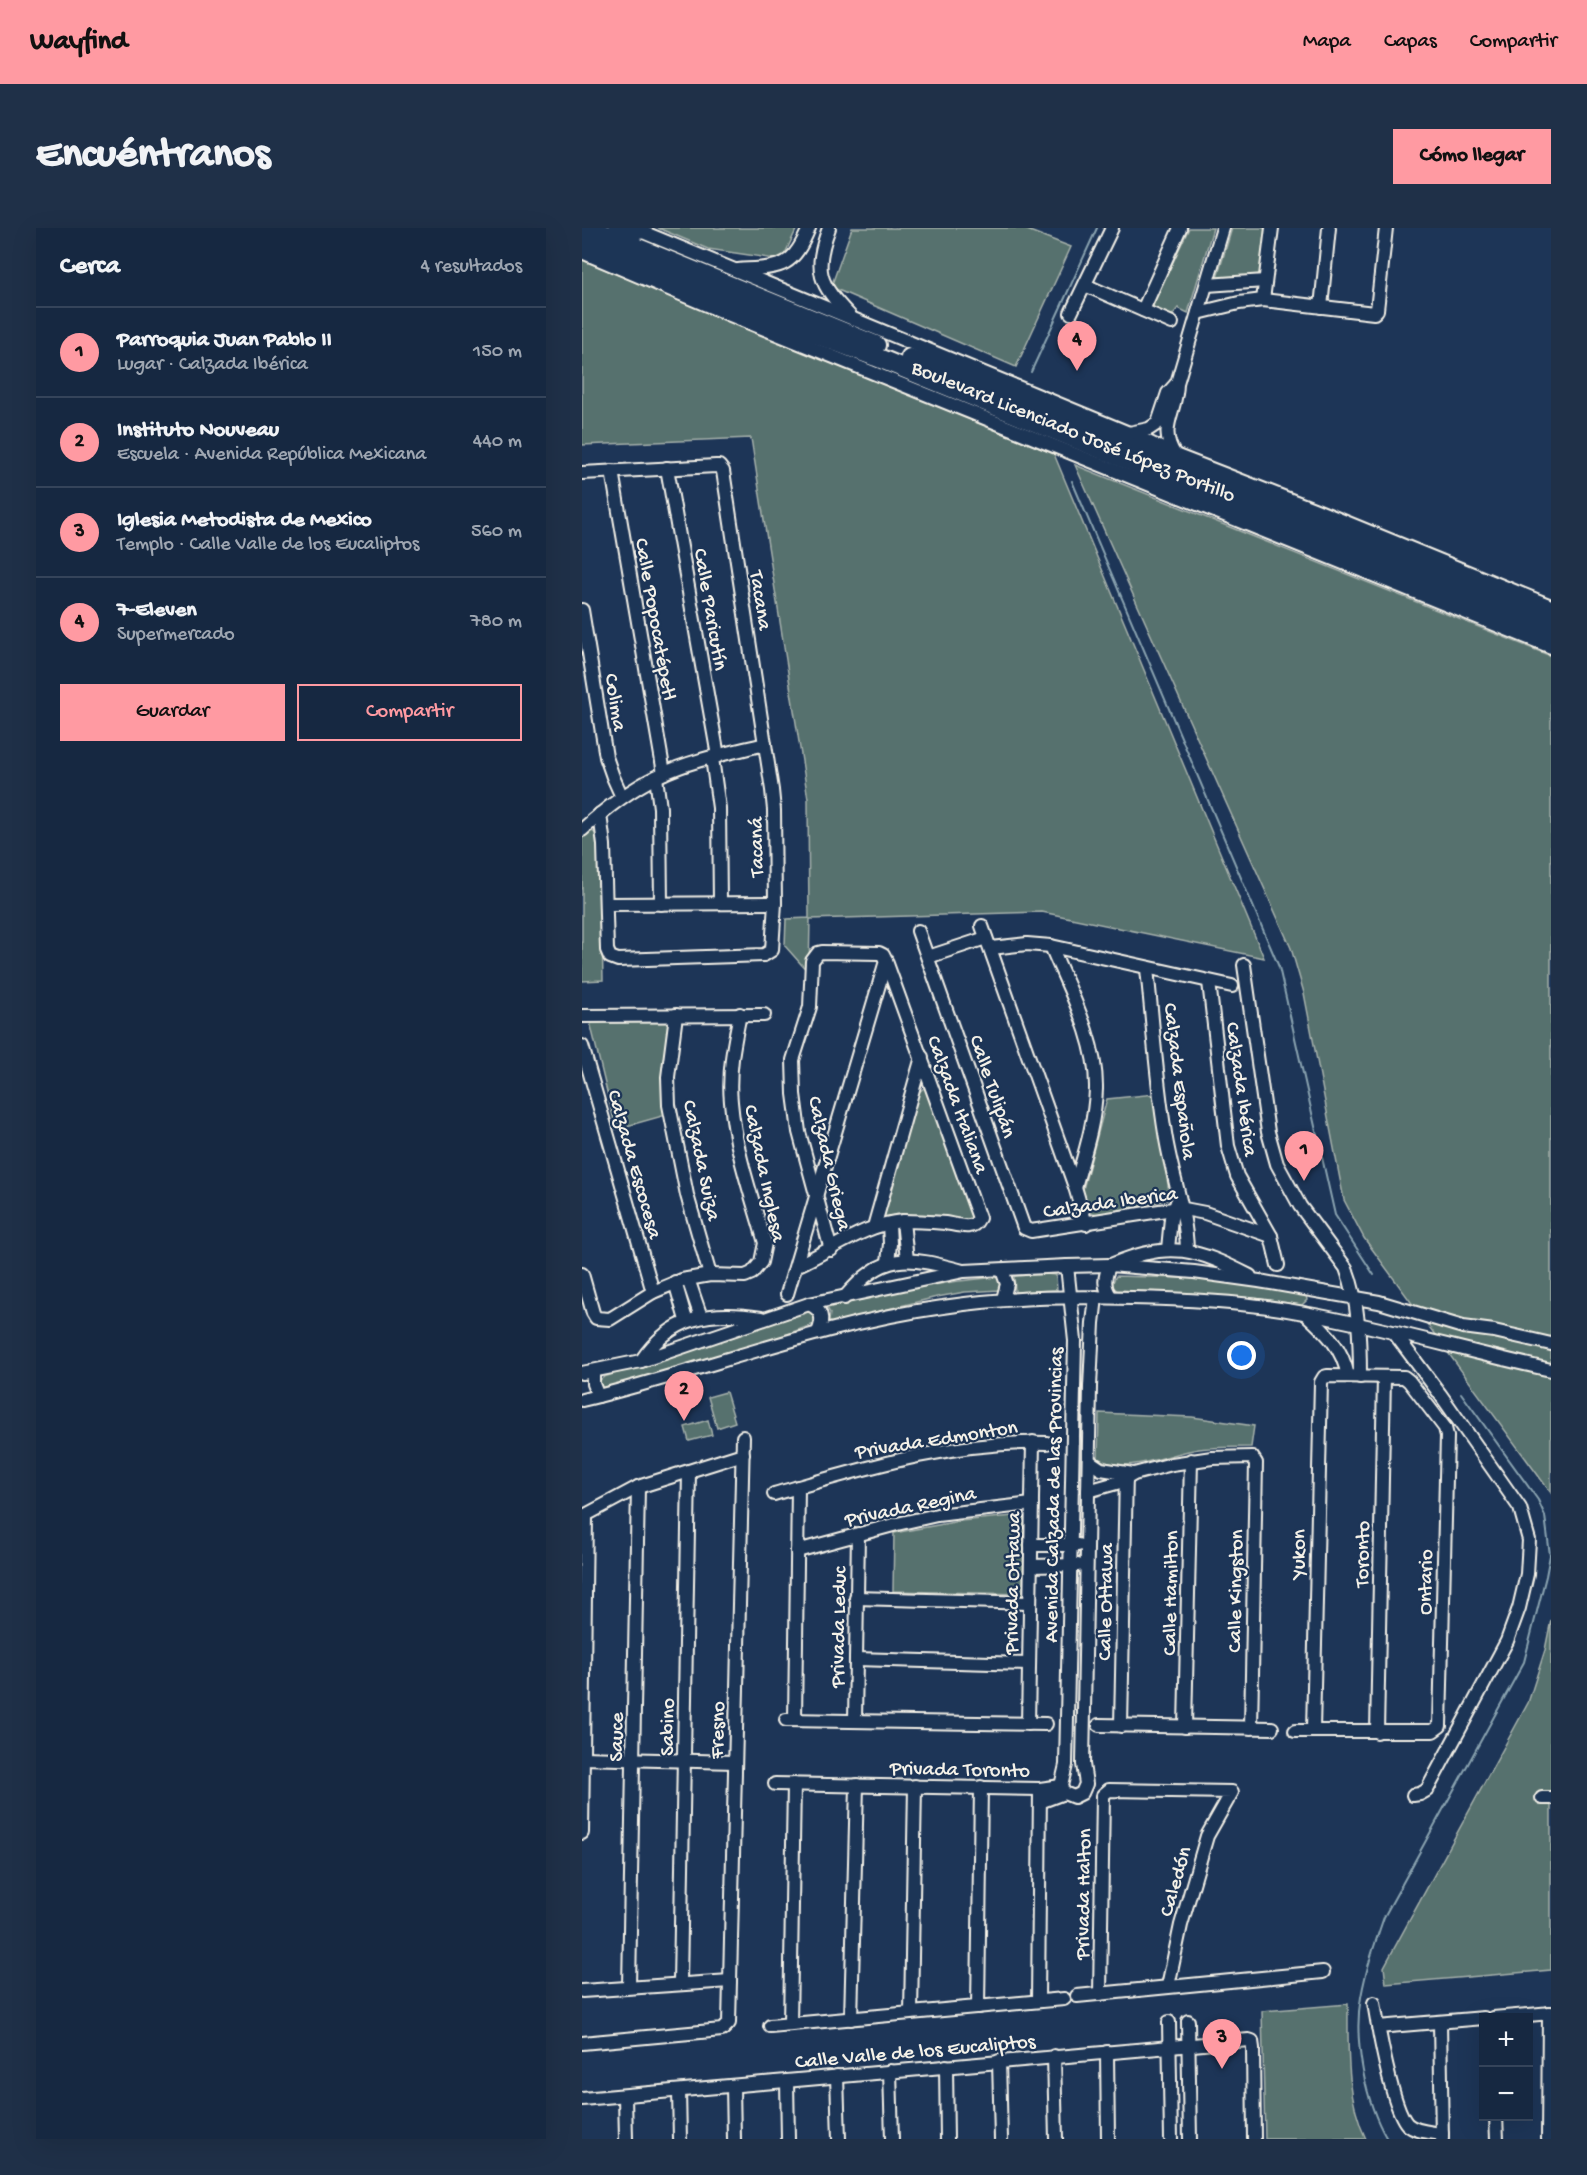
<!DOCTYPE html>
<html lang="es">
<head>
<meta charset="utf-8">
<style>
  :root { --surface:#162841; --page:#1f3048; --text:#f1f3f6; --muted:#9ea6b1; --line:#35445a; --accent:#ff9aa2 }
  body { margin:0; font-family:"Gochi Hand",sans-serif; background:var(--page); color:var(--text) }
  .controls { position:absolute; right:18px; bottom:18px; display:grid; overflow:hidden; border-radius:0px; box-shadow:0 6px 24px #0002 }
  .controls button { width:54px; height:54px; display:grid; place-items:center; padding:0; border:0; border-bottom:2px solid var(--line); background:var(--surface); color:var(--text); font:30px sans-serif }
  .you { position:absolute; left:660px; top:1128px; width:21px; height:21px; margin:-15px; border:4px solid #fff; border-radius:50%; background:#1a73e8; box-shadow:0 0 0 9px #1a73e833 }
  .badge { display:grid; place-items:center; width:39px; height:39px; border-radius:50%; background:var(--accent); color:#111; font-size:20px; font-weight:700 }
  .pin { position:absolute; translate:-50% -50px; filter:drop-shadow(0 2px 3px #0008) }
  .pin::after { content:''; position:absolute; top:32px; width:21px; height:18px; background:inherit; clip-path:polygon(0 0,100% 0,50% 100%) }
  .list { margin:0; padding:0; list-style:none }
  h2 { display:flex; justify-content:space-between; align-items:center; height:78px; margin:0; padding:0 24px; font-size:26px }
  h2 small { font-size:20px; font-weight:400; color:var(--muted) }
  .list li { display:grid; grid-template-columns:39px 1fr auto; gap:18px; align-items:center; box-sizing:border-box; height:90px; padding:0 24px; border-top:2px solid var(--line) }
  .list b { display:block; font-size:22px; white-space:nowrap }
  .list p { margin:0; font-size:20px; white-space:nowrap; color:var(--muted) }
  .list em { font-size:20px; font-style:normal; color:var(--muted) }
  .actions { display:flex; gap:12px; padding:18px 24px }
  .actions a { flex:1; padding:14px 0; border:2px solid var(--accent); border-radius:0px; text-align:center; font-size:21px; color:var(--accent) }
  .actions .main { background:var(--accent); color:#111 }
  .map { position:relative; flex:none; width:969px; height:1911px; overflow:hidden; border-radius:0px }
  header { display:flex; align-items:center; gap:36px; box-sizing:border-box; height:84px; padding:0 30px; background:var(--accent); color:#111 }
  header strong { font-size:28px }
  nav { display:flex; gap:33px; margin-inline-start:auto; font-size:21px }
  .intro { display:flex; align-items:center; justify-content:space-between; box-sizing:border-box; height:144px; padding:0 36px }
  h1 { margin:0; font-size:42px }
  .button { padding:15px 27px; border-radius:0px; background:var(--accent); color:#111; font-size:21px; font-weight:700 }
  main { display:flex; gap:36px; padding:0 36px }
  aside { flex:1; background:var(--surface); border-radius:0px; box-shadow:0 6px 24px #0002 }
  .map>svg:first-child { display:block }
</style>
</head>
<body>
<header>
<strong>Wayfind</strong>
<nav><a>Mapa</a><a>Capas</a><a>Compartir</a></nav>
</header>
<div class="intro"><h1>Encuéntranos</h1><a class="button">Cómo llegar</a></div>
<main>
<aside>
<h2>Cerca<small>4 resultados</small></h2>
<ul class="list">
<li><span class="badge">1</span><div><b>Parroquia Juan Pablo II</b><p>Lugar · Calzada Ibérica</p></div><em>150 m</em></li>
<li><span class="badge">2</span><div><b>Instituto Nouveau</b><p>Escuela · Avenida República Mexicana</p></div><em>440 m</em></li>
<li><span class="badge">3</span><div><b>Iglesia Metodista de Mexico</b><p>Templo · Calle Valle de los Eucaliptos</p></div><em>560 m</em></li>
<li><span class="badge">4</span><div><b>7-Eleven</b><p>Supermercado</p></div><em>780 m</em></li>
</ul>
<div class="actions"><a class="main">Guardar</a><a>Compartir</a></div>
</aside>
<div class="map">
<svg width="969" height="1911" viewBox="0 0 969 1911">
  <rect width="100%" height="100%" fill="#1d3557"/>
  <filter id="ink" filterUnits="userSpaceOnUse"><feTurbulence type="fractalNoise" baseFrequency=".0167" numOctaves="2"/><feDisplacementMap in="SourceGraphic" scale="12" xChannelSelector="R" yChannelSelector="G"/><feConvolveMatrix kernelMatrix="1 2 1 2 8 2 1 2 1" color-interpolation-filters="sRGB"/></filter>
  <g filter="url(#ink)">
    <g fill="#57716e" stroke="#a6b1ab" stroke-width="1.5">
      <path d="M76,0H215L200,32L126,21Z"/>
      <path d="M270,0H440L489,19L434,139L249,59Z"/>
      <path d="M607,0H631L606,85L596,80L589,89L569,81Z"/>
      <path d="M650,0H685L679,52L635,50Z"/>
      <path d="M0,32L472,226L682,730L460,684L228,691L227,745L203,718L204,691L227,690L226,571L169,210L0,217Z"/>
      <path d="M493,237L969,428V1265L782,1010L762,972L722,765L709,720Z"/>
      <path d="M10,603L18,608L21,752L0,753V610L3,605Z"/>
      <path d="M8,794H88L84,887L34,901Z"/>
      <path d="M342,860L347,862L393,986L386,993C356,987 332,984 302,990L299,984L336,865Z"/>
      <path d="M573,866L588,971L518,987L508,984L500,965L525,871Z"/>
      <path d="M464,1046L474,1047L475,1062L433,1064L432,1048Z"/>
      <path d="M534,1048L633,1051L719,1065L724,1067L725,1072L720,1077L672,1070L535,1062L531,1059V1054Z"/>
      <path d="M421,1049L418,1062L383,1064L355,1069L249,1095L247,1093L248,1085L245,1080C303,1066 361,1052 421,1049Z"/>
      <path d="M232,1082L235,1095L141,1130L19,1162L18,1152L22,1149Z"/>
      <path d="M144,1164L153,1194L135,1200L126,1169Z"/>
      <path d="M517,1185L610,1189L672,1198L669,1219C652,1219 634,1219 617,1221C587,1225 543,1248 516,1230Z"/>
      <path d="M126,1192L130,1207L107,1213L103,1199Z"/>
      <path d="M442,1287L441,1366L311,1363L312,1305L378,1293Z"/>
      <path d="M969,1392V1742L804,1756L802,1739L946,1475L963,1422Z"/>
      <path d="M766,1776C766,1821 764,1870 784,1911H683L680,1783Z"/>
    </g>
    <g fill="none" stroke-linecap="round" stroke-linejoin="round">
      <g stroke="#8aa3b0" stroke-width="2">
        <path d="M449,144L515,0"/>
        <path d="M490,253L697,739L753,987L792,1047"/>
        <path d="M805,1911C783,1874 771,1811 779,1769C784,1741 793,1715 802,1689L942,1434L964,1348L968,1327L963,1288L956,1272L879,1165"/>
      </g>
      <defs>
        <g id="minor">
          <path d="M51,0L547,205L593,227L732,281L969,378"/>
          <path d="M247,0C231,43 237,56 268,88"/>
          <path d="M0,24L148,87L969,419"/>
          <path d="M156,42C198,39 210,42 227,0"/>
          <path d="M503,57L590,95"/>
          <path d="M625,57L683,53"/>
          <path d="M681,72L690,0"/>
          <path d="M739,79L747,0"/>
          <path d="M561,82L598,0"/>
          <path d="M489,85L530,0"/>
          <path d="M616,85L657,75L681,72L792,85L795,82L804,0"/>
          <path d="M547,205L567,201L576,195L586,165L595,155"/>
          <path d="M593,227C575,200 595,184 595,155L641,0"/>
          <path d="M85,240L136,528"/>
          <path d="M30,243L82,545"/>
          <path d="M0,245L134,238H137L141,243L190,562L192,582L193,675L190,722L182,727L36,732L28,729L25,722L22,617L18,586"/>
          <path d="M0,382L24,529L31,549L40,569"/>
          <path d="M130,530L137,580L138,674"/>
          <path d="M74,549L78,580L79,676"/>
          <path d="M0,602C23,581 47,562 76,548C109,532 147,525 183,516"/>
          <path d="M25,676L193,675"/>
          <path d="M400,698L493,959L504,996"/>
          <path d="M336,703L442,1000L449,1003L597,980L623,985L689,1008"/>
          <path d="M469,718C487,762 515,811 514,861C513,895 502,927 493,959"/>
          <path d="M409,720L445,716L469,718L650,758"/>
          <path d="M346,729L404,710"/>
          <path d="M662,737L686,904L695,936L718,978L764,1040C777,1073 778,1113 778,1149"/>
          <path d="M565,741C571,795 574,851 583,905C589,946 604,981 605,1022"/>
          <path d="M627,754L646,918L655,948L689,1008L696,1037"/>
          <path d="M94,787L86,849L87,877L105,967L128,1047"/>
          <path d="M0,788L182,787"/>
          <path d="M0,818L71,1064"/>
          <path d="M321,993L325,1032"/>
          <path d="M292,999L340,829"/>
          <path d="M586,1021L589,990L595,974"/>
          <path d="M306,1034L308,1016L307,996"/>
          <path d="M531,1036C588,1012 615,1021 668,1048"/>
          <path d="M528,1037C522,1049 521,1058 529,1069"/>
          <path d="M214,1038C249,1023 282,996 321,993C335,993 350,994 363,995C370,996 380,999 387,998C392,998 395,994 397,990L304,733L301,727L297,725L240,724L236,725L230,733L228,779L211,832L212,866L217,904L249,1022"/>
          <path d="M485,1038L493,1113L484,1537L479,1558L482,1565L492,1569L500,1565L504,1556L501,1536L508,1159L511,1095L514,1069"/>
          <path d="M420,1042L425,1056L421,1071"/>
          <path d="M0,1046L11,1085L14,1090L28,1091L71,1064L100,1052L128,1047L163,1048L170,1045L179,1034L183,1015C170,969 153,922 149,874C146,844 152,815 158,786"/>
          <path d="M106,1051L119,1089"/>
          <path d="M93,1054L104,1092"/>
          <path d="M205,1066L304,733"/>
          <path d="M262,1070C302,1023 325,1028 381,1043"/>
          <path d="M227,1076C240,1082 242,1091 236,1104"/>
          <path d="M724,1086C745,1105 760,1119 766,1148"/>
          <path d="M813,1106L858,1166L938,1280L947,1312L945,1346L937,1380L925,1413L845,1562L838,1566L831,1567"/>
          <path d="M59,1133C89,1088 129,1082 179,1090"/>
          <path d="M11,1143V1156L16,1168"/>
          <path d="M0,1145L59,1133L227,1076L382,1043L485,1038L528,1037L612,1044L677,1053L797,1074L881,1099L912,1103L969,1116"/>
          <path d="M0,1172C121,1143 237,1096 361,1079C423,1069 486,1068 549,1070C606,1071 666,1074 722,1085C805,1100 887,1124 969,1142"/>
          <path d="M507,1233L519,1241L551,1246"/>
          <path d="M506,1263L538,1254L552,1246L590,1236L630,1230L670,1229L674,1235L669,1500"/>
          <path d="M192,1266C280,1241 372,1212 465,1215"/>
          <path d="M0,1289L56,1259L161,1226"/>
          <path d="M449,1317H496"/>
          <path d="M215,1323L315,1296L355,1287L450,1276"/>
          <path d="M449,1338L496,1337"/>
          <path d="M274,1370L448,1375"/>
          <path d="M274,1431L447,1436"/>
          <path d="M204,1492L464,1496"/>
          <path d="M213,1492L216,1259"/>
          <path d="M273,1493L276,1306"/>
          <path d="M446,1496L451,1214"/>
          <path d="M517,1497L690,1500"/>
          <path d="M539,1498L544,1245"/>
          <path d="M603,1499L609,1232"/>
          <path d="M713,1503H851L858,1498L865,1208L863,1200L827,1153L822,1149L745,1148L742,1149L739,1154L731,1503"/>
          <path d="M795,1504L802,1149"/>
          <path d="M0,1530L153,1534"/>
          <path d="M193,1556L458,1561L479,1558"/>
          <path d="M960,1570H969"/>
          <path d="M458,1574L482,1565"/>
          <path d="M0,1605L4,1287"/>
          <path d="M98,1755L107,1244"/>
          <path d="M47,1759L56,1259"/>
          <path d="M0,1763L148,1753"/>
          <path d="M518,1766L521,1567L527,1562L650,1564L625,1608L599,1697L586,1758"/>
          <path d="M495,1768L741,1744"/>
          <path d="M456,1773L458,1561"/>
          <path d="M792,1775C796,1799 810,1879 825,1896C833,1904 849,1904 860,1906"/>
          <path d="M396,1779L399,1559"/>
          <path d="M329,1785L333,1558"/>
          <path d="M911,1790L969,1785"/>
          <path d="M269,1791L275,1557"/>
          <path d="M606,1793L608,1911"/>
          <path d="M587,1794L589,1911"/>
          <path d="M858,1794L860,1911"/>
          <path d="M208,1796L212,1556"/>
          <path d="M188,1798L482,1771"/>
          <path d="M796,1799L902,1790"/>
          <path d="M0,1815L140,1802L147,1795L161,1209"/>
          <path d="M525,1824L526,1911"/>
          <path d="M472,1828L474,1911"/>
          <path d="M417,1833L419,1911"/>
          <path d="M364,1838L365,1911"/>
          <path d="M308,1843L310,1911"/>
          <path d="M255,1848L257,1911"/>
          <path d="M205,1853L206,1911"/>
          <path d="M151,1858L152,1911"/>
          <path d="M97,1863L98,1911"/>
          <path d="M43,1868L44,1911"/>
          <path d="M0,1871L667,1812L670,1813L671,1820L672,1911"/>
          <path d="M914,1888L915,1911"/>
          <path d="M966,1911L967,1785"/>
        </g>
        <g id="highway">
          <path d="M7,0L294,117"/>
          <path d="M35,0L57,2"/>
          <path d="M0,13L169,82L294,129L969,406"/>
          <path d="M328,130L969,389"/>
        </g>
      </defs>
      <use href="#minor" stroke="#f4f1e8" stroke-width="16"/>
      <use href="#highway" stroke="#f4f1e8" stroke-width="22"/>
      <use href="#minor" stroke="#1d3557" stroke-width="12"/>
      <use href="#highway" stroke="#1d3557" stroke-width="18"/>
    </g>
  </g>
  <g text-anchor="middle" stroke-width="4.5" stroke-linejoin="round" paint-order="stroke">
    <g font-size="21" fill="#f4f1e8" stroke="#1d3557">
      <text transform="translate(492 202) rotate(22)" y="7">Boulevard Licenciado José López Portillo</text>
      <text transform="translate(180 372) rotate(81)" y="7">Tacana</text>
      <text transform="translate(130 381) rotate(80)" y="7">Calle Paricutín</text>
      <text transform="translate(75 391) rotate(80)" y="7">Calle Popocatépetl</text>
      <text transform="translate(35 474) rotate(81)" y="7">Colima</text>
      <text transform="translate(173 619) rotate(-91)" y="7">Tacaná</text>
      <text transform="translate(599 853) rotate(83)" y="7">Calzada Española</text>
      <text transform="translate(412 858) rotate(71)" y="7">Calle Tulipán</text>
      <text transform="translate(661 861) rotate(82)" y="7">Calzada Ibérica</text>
      <text transform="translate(377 876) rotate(70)" y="7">Calzada Italiana</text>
      <text transform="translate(121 932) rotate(78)" y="7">Calzada Suiza</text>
      <text transform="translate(249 935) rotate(77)" y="7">Calzada Griega</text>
      <text transform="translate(54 936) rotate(74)" y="7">Calzada Escocesa</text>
      <text transform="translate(184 945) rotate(78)" y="7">Calzada Inglesa</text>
      <text transform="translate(528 973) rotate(-8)" y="7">Calzada Iberica</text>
      <text transform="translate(354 1210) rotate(-9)" y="7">Privada Edmonton</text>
      <text transform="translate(470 1267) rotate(-89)" y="7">Avenida Calzada de las Provincias</text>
      <text transform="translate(328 1277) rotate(-12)" y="7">Privada Regina</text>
      <text transform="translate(715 1326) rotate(-89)" y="7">Yukon</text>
      <text transform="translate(779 1326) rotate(-89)" y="7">Toronto</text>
      <text transform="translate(842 1354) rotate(-89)" y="7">Ontario</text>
      <text transform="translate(429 1355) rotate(-89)" y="7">Privada Ottawa</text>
      <text transform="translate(652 1363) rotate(-89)" y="7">Calle Kingston</text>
      <text transform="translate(587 1365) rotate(-89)" y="7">Calle Hamilton</text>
      <text transform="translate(522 1374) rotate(-89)" y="7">Calle Ottawa</text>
      <text transform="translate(255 1399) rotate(-89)" y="7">Privada Leduc</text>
      <text transform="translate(84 1499) rotate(-89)" y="7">Sabino</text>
      <text transform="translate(134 1502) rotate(-88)" y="7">Fresno</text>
      <text transform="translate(33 1509) rotate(-89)" y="7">Sauce</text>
      <text transform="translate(378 1540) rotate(1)" y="7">Privada Toronto</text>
      <text transform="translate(592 1653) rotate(-74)" y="7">Caledón</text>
      <text transform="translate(500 1666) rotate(-89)" y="7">Privada Halton</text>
      <text transform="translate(333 1822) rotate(-5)" y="7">Calle Valle de los Eucaliptos</text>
    </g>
  </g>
</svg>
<div class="controls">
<button>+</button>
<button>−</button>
</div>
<div class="you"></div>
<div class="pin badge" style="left:722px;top:953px">1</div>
<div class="pin badge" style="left:102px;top:1193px">2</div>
<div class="pin badge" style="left:640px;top:1841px">3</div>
<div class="pin badge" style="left:495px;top:143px">4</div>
</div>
</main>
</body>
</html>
